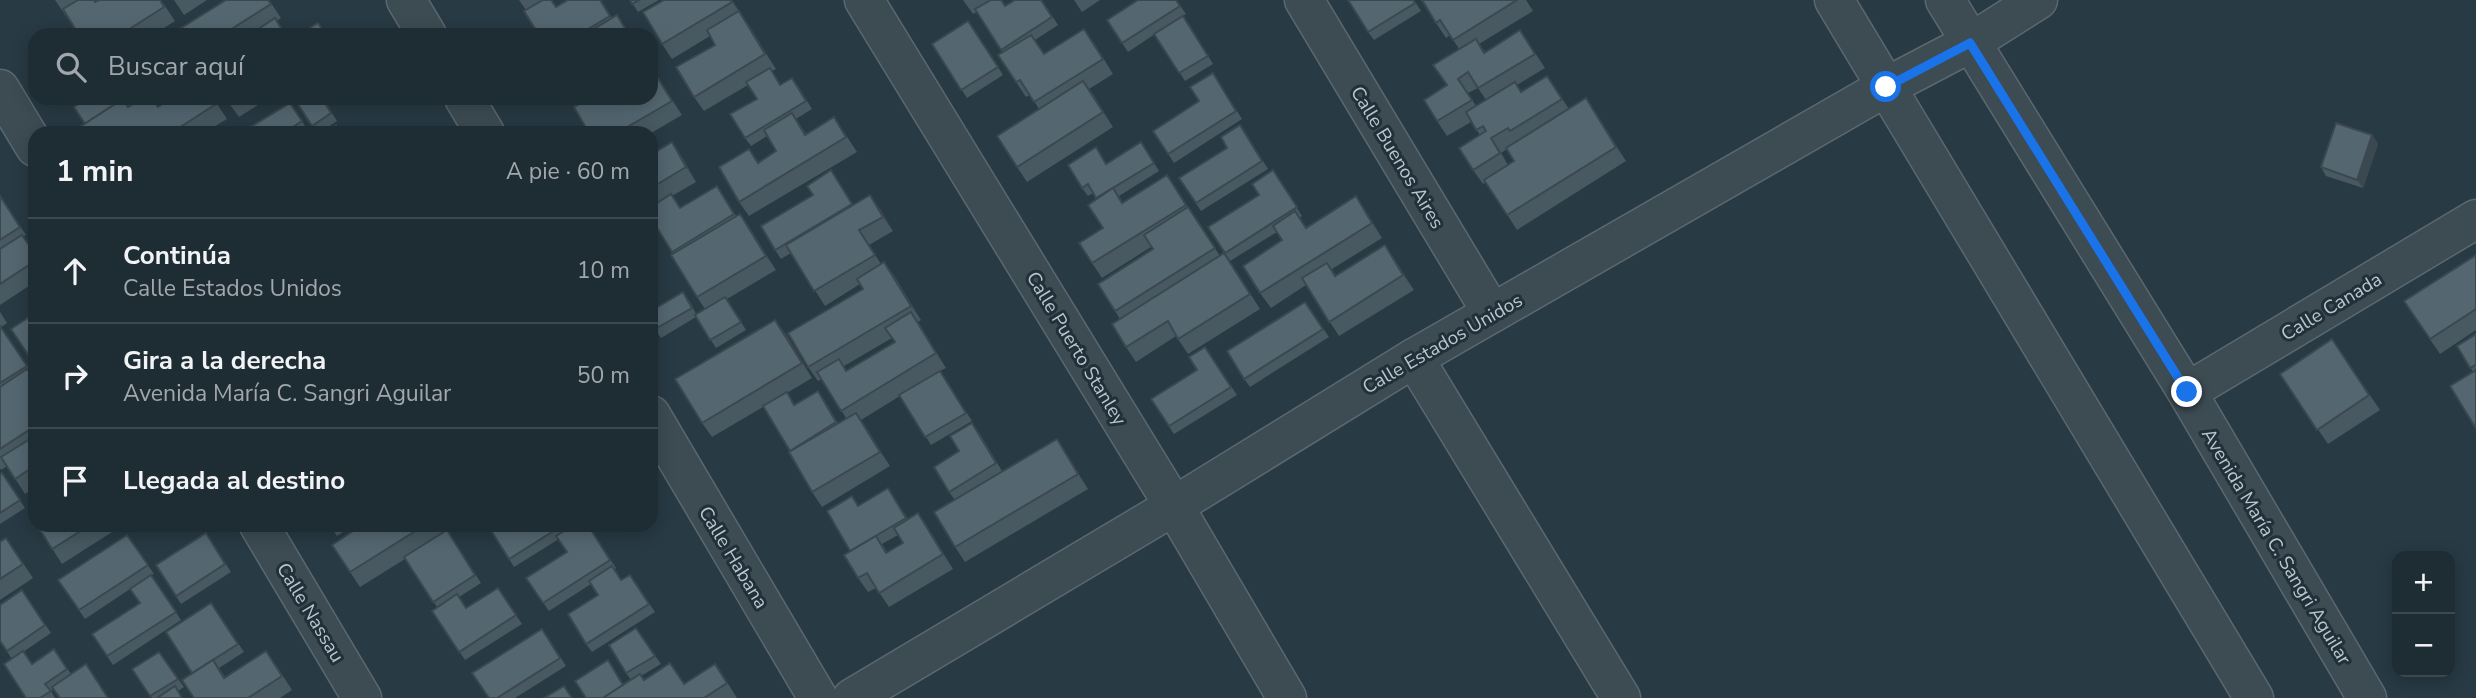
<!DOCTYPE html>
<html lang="es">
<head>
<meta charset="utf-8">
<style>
  :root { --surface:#1e2c33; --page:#26343b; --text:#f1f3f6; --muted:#a1a7ac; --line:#3c484e }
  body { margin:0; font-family:"Nunito Sans",sans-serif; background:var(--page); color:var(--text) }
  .controls { position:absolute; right:21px; bottom:21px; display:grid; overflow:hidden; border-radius:14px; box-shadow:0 4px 18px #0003 }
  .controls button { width:63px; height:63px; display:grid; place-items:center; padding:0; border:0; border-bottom:2px solid var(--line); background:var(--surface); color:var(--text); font:35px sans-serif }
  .stop { position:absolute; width:21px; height:21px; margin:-16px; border:5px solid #1a73e8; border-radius:50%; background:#fff }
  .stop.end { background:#1a73e8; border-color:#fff; box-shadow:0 2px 7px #0008 }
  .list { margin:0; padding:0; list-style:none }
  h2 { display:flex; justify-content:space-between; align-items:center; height:91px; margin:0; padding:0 28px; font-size:30px }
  h2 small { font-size:23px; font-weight:400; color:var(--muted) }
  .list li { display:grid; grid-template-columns:46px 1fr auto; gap:21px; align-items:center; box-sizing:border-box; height:105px; padding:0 28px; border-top:2px solid var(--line) }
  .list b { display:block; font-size:26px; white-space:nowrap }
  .list p { margin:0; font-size:23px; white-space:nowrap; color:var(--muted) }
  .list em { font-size:23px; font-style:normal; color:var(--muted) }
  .icon { flex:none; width:38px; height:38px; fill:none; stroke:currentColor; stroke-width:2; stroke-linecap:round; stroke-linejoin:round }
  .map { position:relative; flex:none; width:2476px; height:698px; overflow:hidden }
  .search { position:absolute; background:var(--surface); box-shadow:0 4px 18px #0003; left:28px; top:28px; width:630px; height:77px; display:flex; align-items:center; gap:18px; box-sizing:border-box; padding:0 24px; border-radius:21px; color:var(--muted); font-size:26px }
  .panel { position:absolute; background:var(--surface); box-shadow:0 4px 18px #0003; left:28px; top:126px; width:630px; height:406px; border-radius:21px }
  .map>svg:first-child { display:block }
</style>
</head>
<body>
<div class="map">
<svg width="2476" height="698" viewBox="0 0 2476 698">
  <rect width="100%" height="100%" fill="#283a44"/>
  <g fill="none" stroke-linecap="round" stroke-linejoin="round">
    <defs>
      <g id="minor">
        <path d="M406,0L427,35"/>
        <path d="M864,0L1174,506L1287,698"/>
        <path d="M1304,0L1492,313"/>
        <path d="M1834,0L2254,698"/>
        <path d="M1945,0L2187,392L2367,698"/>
        <path d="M0,89L35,147"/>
        <path d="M464,98L485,133"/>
        <path d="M1414,358L1621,698"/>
        <path d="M2187,392L2476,219"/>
        <path d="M651,415L818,698"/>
        <path d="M259,525L362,698"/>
        <path d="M852,698L1174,506L1414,358L1886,87L1970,43L2038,0"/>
      </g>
    </defs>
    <use href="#minor" stroke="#5b6871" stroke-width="41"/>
    <use href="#minor" stroke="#3d4b53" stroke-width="38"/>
  </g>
  <g fill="#485961" fill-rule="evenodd">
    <path d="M55,0H94L96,2L99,0H161L175,21L153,35H79Z"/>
    <path d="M174,0H207L184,15Z"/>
    <path d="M269,0L281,18L277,21L286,35H170Z"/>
    <path d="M519,0H552L556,7L568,0H601L612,18L630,35H539L526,10Z"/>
    <path d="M630,0H659L638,12Z"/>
    <path d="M664,0H732L776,69L772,71L780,84L798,86L812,109L796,119L806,134L844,132L857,152L749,216L739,202L749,149L759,163L776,151L767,136L751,146L745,138L757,99L748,85L704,111L694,97L715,45L710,36L672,59L662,44Z"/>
    <path d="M963,0H1002L1006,6L1042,0L1058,25L1035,40L1044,54L1094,43L1113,74L1089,89L1113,127L1027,182L1017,167L1039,109L1030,95L1026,97L1016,82L1003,52L977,12L973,14Z"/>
    <path d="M1074,0H1100L1082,12Z"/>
    <path d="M1176,0L1186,14L1174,22L1189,25L1213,64L1185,81L1155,34L1128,52L1107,20Z"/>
    <path d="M1414,0L1421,11L1374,40L1368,32Z"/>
    <path d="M1422,0H1526L1533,11L1479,44L1485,52L1520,30L1545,68L1517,85L1521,92L1547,76L1569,109L1596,113L1626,161L1517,230L1486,182L1483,184L1473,170L1480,135L1471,122L1447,136L1437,121L1447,85L1459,49L1450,35L1446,38L1436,23ZM1478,88L1486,100L1476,106L1468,93ZM1507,149L1514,161L1508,165L1501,153Z"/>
    <path d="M968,21L1003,75L967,98L932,44Z"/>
    <path d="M651,67L682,115L651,133H589L578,105L573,98H651Z"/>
    <path d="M1213,73L1242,119L1174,163L1153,131L1199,101Z"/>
    <path d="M88,98H153L159,107L172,98H213L227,119L204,133H73L85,124Z"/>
    <path d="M225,98H269L239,117Z"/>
    <path d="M294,98H335L326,103L337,121L319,133H317Z"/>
    <path d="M290,103L307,129L302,133H250Z"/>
    <path d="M1245,133L1268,169L1201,211L1179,178L1227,148Z"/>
    <path d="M2372,135L2378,144L2363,188L2326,176L2321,167Z"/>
    <path d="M672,142L682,157L696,182L672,196L680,208L722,194L736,216L740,214L776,270L727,299L746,330L716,348L696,317L661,338L651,323L689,300L696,314L705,309L697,297L673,254L651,218V149L654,153Z"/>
    <path d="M1141,142L1159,171L1119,196L1123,203L1167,175L1220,256L1234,268L1260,309L1188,354L1176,336L1136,362L1126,347L1120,319L1098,284L1153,249L1151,247L1102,278L1092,263L1103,228L1097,199L1093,193L1088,196L1082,188L1106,164Z"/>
    <path d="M831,170L853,205L870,195L893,231L869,245L881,264L884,262L895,277L921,320L918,322L946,368L940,371L972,421L931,445L900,396L861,420L890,466L822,507L812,492L791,451L763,407L712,437L702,423L786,334L812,378L787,393L795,405L824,400L838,423L846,418L822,379L818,381L808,367L863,289L860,284L825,306L791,253L781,259L775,250ZM892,338L895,342L847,371L844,366Z"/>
    <path d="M1273,170L1302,216L1299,218L1306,227L1356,196L1382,238L1332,269L1336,276L1395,260L1414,290L1339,336L1306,285L1271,308L1260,293L1282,240L1277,232L1230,261L1208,227L1259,195Z"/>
    <path d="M0,196L26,235L23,237L35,254V282L0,305Z"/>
    <path d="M2476,255V330L2440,354L2404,301Z"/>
    <path d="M1305,302L1329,337L1250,387L1244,379Z"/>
    <path d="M0,312L7,323L1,327L32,374V375L35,381V487L25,494L7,466L1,470L0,468Z"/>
    <path d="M2476,334V429L2450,386L2473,372L2457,346Z"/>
    <path d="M2332,339L2380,410L2328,444L2280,374Z"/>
    <path d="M1205,347L1237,395L1174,434L1151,399L1197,370Z"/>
    <path d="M978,431L1002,471L955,500L949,492L959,451Z"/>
    <path d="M1057,439L1088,489L965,562L955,547Z"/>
    <path d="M2,473L25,508L0,524V475Z"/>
    <path d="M893,496L908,519L928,528L953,569L889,607L876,588L868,592L858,578L850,551L859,505ZM898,535L903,543L887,552L882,544Z"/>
    <path d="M37,525H123L62,564Z"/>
    <path d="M330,525H354L337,536Z"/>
    <path d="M362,525H458L448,531L481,583L459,597L466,608L498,588L522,624L465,660L432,611L437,607L405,559L360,587L332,545Z"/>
    <path d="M497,525H588L616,568L615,569L621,580L630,575L655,612L592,652L586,644L598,595L591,584L549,611L526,578L567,552L559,539L514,567L509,559Z"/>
    <path d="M206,533L231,572L181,604L156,565Z"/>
    <path d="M127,535L154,574L151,575L181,620L113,665L92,634L140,603L130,589L85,619L58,580Z"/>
    <path d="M6,538L33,578L0,600V542Z"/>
    <path d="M22,590L51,633L23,652L32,664L54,649L71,674L51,691L55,698H26L12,659L0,641Z"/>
    <path d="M211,603L244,652L219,668L225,677L276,665L292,690L280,698H194Z"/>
    <path d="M636,628L661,664L641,676L644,680L685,684L725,679L737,698H586L624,685L631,680L626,673Z"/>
    <path d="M548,637L566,666L515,698H489Z"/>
    <path d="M159,652L184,687L178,691L182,698H152L132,669Z"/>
  </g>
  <g fill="#3b484f">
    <path d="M731,0H732L749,25L776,69Z"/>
    <path d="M651,67L658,77L682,115L672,101Z"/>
    <path d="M1083,81L1094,95L1113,127L1103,112Z"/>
    <path d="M1586,98L1596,113L1626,161L1616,147Z"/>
    <path d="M2372,135L2378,144L2363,188L2357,180Z"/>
    <path d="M672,142L682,157L696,182L686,167Z"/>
    <path d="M870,195L881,210L893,231L883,217Z"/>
    <path d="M1356,196L1366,211L1382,238L1372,223Z"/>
    <path d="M740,214L750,228L776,270L766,256Z"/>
    <path d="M1385,245L1395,260L1414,290L1403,275Z"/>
    <path d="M884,262L895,277L921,320L911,306Z"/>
    <path d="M911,312L921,327L946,368L936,353Z"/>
    <path d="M775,320L786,334L812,378L802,363Z"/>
    <path d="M856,413L866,427L890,466L880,452Z"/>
    <path d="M1057,439L1067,454L1088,489L1078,474Z"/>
    <path d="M918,513L928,528L953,569L943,554Z"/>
  </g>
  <g fill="#546771" stroke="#3b484f" stroke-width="2">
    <path d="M78,0H94L95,2L99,0H160L164,7L120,35H79L63,9Z"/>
    <path d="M226,0H268L271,4L222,35H170Z"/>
    <path d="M543,0H551L556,7L568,0H600L610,16L578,35H539L524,11Z"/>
    <path d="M630,0H639L632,4Z"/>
    <path d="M664,0H731L732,2L662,44L643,12Z"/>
    <path d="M991,0H1001L1005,6L1015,0H1041L1052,17L1001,50L975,9Z"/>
    <path d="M1138,0H1176L1180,6L1122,43L1107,20Z"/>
    <path d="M1348,0H1413L1415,3L1368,32Z"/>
    <path d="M1422,0H1517L1453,40L1440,20L1436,23Z"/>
    <path d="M739,11L765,54L694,97L676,67L715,45L707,30Z"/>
    <path d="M617,15L629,35H584Z"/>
    <path d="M1183,16L1208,56L1179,73L1154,34Z"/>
    <path d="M275,18L285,35H253L252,33Z"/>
    <path d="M968,21L998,67L961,90L932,44Z"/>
    <path d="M318,23L326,35H298Z"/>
    <path d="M1084,29L1103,59L1034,102L1020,80L1016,82L998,55L1031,35L1044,54Z"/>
    <path d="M1520,30L1535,54L1478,88L1468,72L1458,79L1472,100L1437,121L1424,100L1447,85L1433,65L1476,39L1484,53Z"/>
    <path d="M651,67L672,101L617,133H589L574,107L590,98H651Z"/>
    <path d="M770,68L780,85L792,78L806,101L745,138L730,114L757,99L746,82Z"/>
    <path d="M1213,73L1236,111L1168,154L1153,131L1199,101L1190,87Z"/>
    <path d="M1547,76L1562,99L1510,131L1508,128L1491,138L1500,153L1473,170L1459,148L1486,131L1483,126L1476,130L1466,112L1515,82L1521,92Z"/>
    <path d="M1083,81L1103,112L1017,167L997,136Z"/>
    <path d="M88,98H125L85,124L74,107Z"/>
    <path d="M142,98H152L158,107L172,98H212L216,104L171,133H73L72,132L123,99L128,107Z"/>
    <path d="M225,98H236L228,103Z"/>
    <path d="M294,98H322L331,113L312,126Z"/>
    <path d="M1586,98L1616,147L1507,215L1484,180L1514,161L1506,148Z"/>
    <path d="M290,103L302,121L290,129L293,133H250L247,129Z"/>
    <path d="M792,113L805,135L834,117L846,137L739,202L719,167L749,149L758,163L776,151L764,130Z"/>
    <path d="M2336,123L2372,135L2357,180L2321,167Z"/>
    <path d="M336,125L341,133H323Z"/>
    <path d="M1240,125L1262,161L1196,203L1179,178L1227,148L1221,137Z"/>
    <path d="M672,142L686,167L651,188V152L652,154Z"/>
    <path d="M1141,142L1154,163L1096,198L1088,184L1082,188L1068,165L1096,147L1106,164Z"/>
    <path d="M831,170L852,204L775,250L761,226L813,195L807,186Z"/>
    <path d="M1273,170L1297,207L1225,253L1208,227L1259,195L1252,184Z"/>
    <path d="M1167,175L1186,205L1092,263L1079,243L1103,228L1088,205L1113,188L1122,203Z"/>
    <path d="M717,186L734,214L672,252L651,218V207L671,194L680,208Z"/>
    <path d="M870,195L883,217L859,230L875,255L814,291L786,245Z"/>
    <path d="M0,196L20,227L0,240Z"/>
    <path d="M1356,196L1372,223L1260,293L1243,266L1282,240L1273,226L1295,211L1306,228Z"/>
    <path d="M1188,207L1215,248L1115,311L1098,284L1153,249L1144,235Z"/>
    <path d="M740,214L766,256L697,297L671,255Z"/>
    <path d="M22,235L35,254V261L0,284V249Z"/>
    <path d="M1385,245L1403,275L1329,322L1302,278L1327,263L1335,276Z"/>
    <path d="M1224,253L1250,294L1178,339L1168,321L1126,347L1112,324Z"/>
    <path d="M2476,255V309L2430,339L2404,301Z"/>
    <path d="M884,262L911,306L808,367L788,333L863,289L857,279Z"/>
    <path d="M683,292L692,308L655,329L651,323V311Z"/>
    <path d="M725,297L741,322L710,340L695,315Z"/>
    <path d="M1305,302L1323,329L1244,379L1227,351Z"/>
    <path d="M911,312L936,353L841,411L817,372L839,359L846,371L895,342L885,328Z"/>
    <path d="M35,313V365L11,329Z"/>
    <path d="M775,320L802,363L702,423L675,379Z"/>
    <path d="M0,326L27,366L0,383Z"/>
    <path d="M2476,334V365L2470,368L2457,346Z"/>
    <path d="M2332,339L2369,395L2317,430L2280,374Z"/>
    <path d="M1205,347L1231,387L1169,426L1151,399L1197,370L1189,357Z"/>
    <path d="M27,369L35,381V426L0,449V387Z"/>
    <path d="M2476,370V427H2475L2450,386Z"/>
    <path d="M940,371L966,413L925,437L899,395Z"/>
    <path d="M818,391L836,422L790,451L763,406L787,392L794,405Z"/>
    <path d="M856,413L880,452L812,492L789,452Z"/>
    <path d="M972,423L996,463L949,492L934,467L959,451L950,436Z"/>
    <path d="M35,436V477L30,469L15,479L1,457Z"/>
    <path d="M1057,439L1078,474L955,547L934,512Z"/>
    <path d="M2,473L20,500L0,513V475Z"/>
    <path d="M888,488L906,518L850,551L827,511L852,496L858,506Z"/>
    <path d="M918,513L943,554L879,593L867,573L858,578L844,555L876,536L886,553L903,543L894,528Z"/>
    <path d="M37,525H90L52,549Z"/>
    <path d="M362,525H425L350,572L332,545Z"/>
    <path d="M497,525H563L509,559L490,529Z"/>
    <path d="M574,525H588L610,560L543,603L526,578L567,552L556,536Z"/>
    <path d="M447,530L475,575L433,602L404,557Z"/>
    <path d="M206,533L225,564L176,596L156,565Z"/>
    <path d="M127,535L148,565L79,610L58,580Z"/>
    <path d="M6,538L23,564L0,579V542Z"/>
    <path d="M612,566L621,580L630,575L649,604L586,644L568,614L598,595L589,581Z"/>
    <path d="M151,575L176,612L107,656L92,634L140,603L130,589Z"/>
    <path d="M498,588L516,615L459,652L432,611L457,594L466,608Z"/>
    <path d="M22,590L45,625L7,651L0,641V605Z"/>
    <path d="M211,603L238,644L192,673L166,632Z"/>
    <path d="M636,628L655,656L626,673L609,645Z"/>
    <path d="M542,629L560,658L497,698H489L472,673Z"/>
    <path d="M54,649L67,669L45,684L51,691L40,698H26L4,664L23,651L32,664Z"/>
    <path d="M266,651L282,676L248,698H194L182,680L213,660L224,678Z"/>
    <path d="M159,652L178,679L150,696L132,669Z"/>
    <path d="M608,660L623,685L603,698H586L575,681Z"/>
    <path d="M670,663L684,684L715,664L727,683L704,698H603L640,674L644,680Z"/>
    <path d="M86,664L108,698H60L52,687Z"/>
    <path d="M175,686L182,698H157Z"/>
    <path d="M564,686L572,698H544Z"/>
  </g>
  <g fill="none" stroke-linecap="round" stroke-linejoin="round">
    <path stroke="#1a73e8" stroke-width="9" d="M1886,87L1970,43L2187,392"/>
  </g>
  <g text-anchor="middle" stroke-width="6" stroke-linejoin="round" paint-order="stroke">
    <g font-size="19" fill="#bac5cd" stroke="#213039">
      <text transform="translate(1398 157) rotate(59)" y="7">Calle Buenos Aires</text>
      <text transform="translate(2331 306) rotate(-31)" y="7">Calle Canada</text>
      <text transform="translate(1442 343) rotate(-30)" y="7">Calle Estados Unidos</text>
      <text transform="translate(1077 348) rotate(59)" y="7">Calle Puerto Stanley</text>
      <text transform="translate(2277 546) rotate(59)" y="7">Avenida María C. Sangri Aguilar</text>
      <text transform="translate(734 557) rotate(59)" y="7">Calle Habana</text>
      <text transform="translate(311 612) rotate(59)" y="7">Calle Nassau</text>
    </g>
  </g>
</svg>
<div class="controls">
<button>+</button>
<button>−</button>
</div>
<div class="stop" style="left:1886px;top:87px"></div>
<div class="stop end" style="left:2187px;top:392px"></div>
<div class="search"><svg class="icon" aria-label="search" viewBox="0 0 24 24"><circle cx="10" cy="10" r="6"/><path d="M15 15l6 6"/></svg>Buscar aquí</div>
<section class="panel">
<h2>1 min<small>A pie · 60 m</small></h2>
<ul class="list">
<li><svg class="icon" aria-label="ahead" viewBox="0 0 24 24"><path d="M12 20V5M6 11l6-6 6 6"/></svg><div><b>Continúa</b><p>Calle Estados Unidos</p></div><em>10 m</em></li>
<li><svg class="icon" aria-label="right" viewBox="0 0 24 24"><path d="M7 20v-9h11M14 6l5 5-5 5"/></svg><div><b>Gira a la derecha</b><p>Avenida María C. Sangri Aguilar</p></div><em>50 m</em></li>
<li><svg class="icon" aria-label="arrive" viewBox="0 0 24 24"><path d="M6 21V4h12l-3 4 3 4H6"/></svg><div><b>Llegada al destino</b></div></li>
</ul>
</section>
</div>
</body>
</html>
